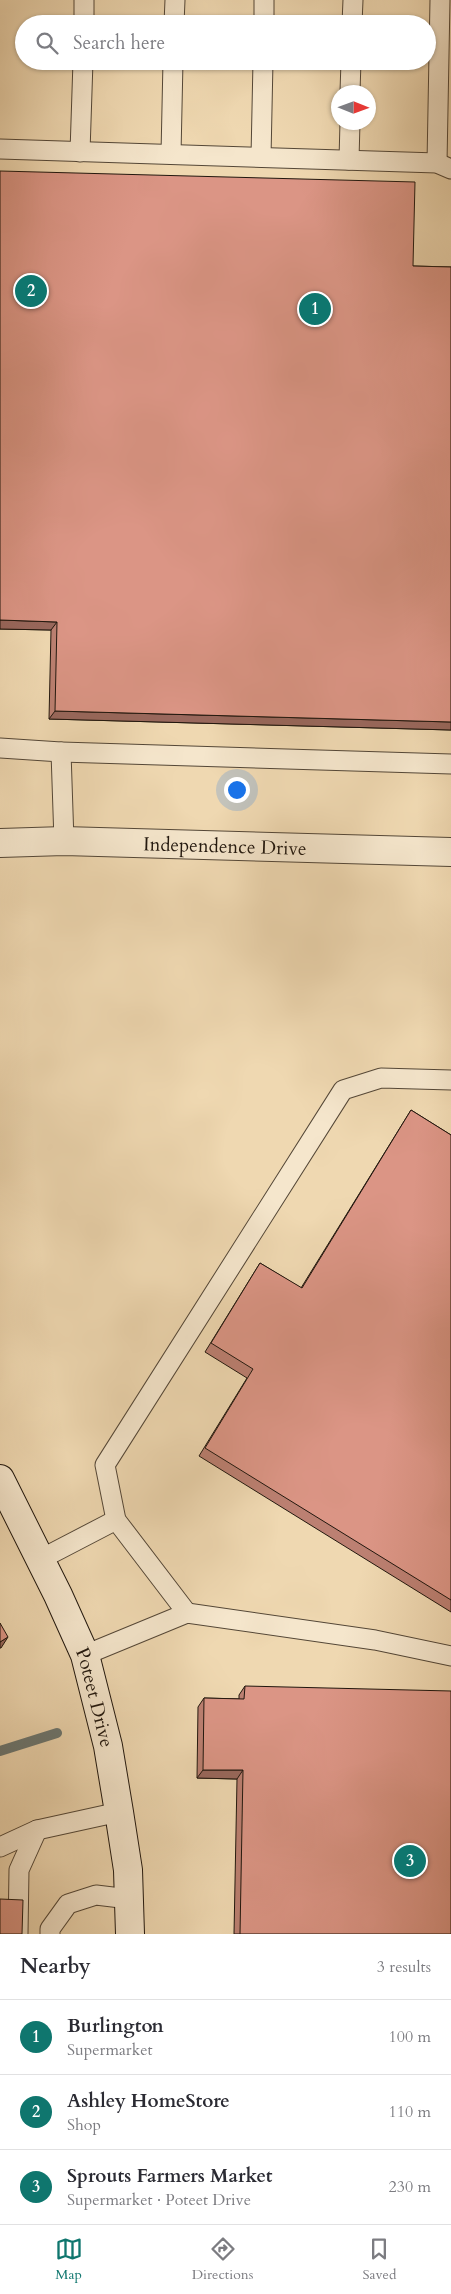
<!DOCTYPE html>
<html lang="en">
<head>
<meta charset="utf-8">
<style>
  :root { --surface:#fff; --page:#f2f2f3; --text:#2b2b33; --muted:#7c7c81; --line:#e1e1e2; --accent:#0f766e }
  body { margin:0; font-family:Cardo,serif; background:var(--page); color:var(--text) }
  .compass { position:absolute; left:331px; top:85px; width:45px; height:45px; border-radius:50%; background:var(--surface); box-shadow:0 1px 4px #0004; rotate:91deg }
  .you { position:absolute; left:236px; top:789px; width:18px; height:18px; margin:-12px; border:4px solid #fff; border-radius:50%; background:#1a73e8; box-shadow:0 0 0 8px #1a73e833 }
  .badge { display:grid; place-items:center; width:32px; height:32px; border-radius:50%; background:var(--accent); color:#fff; font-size:16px; font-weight:700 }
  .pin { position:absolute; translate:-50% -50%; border:2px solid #fff; box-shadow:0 1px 5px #0006 }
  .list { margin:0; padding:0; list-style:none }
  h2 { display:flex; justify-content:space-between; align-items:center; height:65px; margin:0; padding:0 20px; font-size:21px }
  h2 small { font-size:16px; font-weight:400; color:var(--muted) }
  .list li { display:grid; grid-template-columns:32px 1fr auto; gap:15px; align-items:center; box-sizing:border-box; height:75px; padding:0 20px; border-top:1px solid var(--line) }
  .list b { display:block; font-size:19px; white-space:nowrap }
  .list p { margin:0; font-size:16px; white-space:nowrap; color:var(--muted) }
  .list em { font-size:16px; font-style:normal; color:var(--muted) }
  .icon { flex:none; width:28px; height:28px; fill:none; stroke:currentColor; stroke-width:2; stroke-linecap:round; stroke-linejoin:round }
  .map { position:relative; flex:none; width:451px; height:1934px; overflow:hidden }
  .search { position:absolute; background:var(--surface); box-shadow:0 1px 4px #0004; left:15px; right:15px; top:15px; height:55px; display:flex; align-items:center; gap:12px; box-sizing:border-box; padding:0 18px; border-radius:28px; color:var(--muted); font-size:19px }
  .sheet { height:290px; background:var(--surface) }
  nav { display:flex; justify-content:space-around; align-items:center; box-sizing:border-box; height:70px; border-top:1px solid var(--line); background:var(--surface); font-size:14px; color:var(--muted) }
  nav a { display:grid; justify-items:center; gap:2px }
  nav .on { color:var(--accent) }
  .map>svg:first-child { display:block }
</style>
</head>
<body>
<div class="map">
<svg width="451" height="1934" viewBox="0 0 451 1934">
  <rect width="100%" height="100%" fill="#efd8b1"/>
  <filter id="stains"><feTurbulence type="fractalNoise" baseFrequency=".004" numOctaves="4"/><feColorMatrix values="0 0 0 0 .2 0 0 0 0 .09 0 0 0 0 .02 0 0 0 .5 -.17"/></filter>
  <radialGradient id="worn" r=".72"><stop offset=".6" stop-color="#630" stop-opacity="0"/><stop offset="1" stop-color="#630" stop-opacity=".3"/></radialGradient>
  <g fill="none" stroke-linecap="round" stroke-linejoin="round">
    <path stroke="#6c7873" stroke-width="10" d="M0,1751L57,1733"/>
    <defs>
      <g id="lane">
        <path d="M84,24V0"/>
        <path d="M174,24L175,0"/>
        <path d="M264,24V0"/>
        <path d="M352,24L353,0"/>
        <path d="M350,92L351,61"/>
        <path d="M0,149L437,163L451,169"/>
        <path d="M80,152L83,61"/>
        <path d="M171,154L173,61"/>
        <path d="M261,157L263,61"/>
        <path d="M349,160L350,122"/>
        <path d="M437,163L440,0"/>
        <path d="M0,748L61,752L64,841"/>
        <path d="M61,752L451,764"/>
        <path d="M41,1559L116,1520"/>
        <path d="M187,1613L116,1520L105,1465L343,1090L381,1078L451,1080"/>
        <path d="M85,1655L187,1613L375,1640L451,1656"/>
        <path d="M0,1847L37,1830L119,1812"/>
        <path d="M18,1934L19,1870L37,1830"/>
        <path d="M50,1934V1929L68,1904L96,1895L129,1899"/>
      </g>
      <g id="street">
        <path id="s1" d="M0,843L64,841L451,852"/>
      </g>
      <g id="secondary">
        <path id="s2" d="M0,1479L58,1595L85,1655L108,1746L119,1812L128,1870L130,1934"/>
      </g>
    </defs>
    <use href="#lane" stroke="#544737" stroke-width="21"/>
    <use href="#street" stroke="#544737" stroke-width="30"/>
    <use href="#secondary" stroke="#21170e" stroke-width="30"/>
    <use href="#lane" stroke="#f5e6cc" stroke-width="19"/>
    <use href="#street" stroke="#f5e6cc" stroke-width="28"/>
    <use href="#secondary" stroke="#f5e6cc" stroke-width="28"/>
  </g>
  <g fill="#bc8072" stroke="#21170e">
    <path d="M413,266L451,267V730L49,719L51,630L0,629Z"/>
    <path d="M411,1110L451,1135V1612L199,1456L247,1378L205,1352L260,1263L301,1288Z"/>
    <path d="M245,1686L451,1934H234L237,1779L197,1778L198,1707L204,1698L239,1699V1695Z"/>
  </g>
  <g fill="#99685d" stroke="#21170e">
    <path d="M0,620L57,622L51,630L0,629Z"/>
    <path d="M55,711L451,722V730L49,719Z"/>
    <path d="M8,1637L1,1648H0V1642Z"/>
    <path d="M203,1770H243L237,1779L197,1778Z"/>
  </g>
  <g fill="#db9585" stroke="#21170e">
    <path d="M0,171L415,182L413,266L451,267V722L55,711L57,622L0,620Z"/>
    <path d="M411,1110L451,1135V1600L205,1448L253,1369L211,1343L260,1263L302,1288Z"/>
    <path d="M0,1623L8,1637L0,1642Z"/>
    <path d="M245,1686L451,1691V1934H240L243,1770H203L204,1698L244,1699Z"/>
    <path d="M0,1899L23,1900L22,1934H0Z"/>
  </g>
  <g text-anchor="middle" stroke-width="4" stroke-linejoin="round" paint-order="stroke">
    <g font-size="19" fill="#21170e" stroke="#f5e6cc">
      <text dy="7" stroke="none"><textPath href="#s1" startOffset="225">Independence Drive</textPath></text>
      <text dy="7" stroke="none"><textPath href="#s2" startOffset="239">Poteet Drive</textPath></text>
    </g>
  </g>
  <rect width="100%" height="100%" filter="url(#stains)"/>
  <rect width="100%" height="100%" fill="url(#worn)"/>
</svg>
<svg class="compass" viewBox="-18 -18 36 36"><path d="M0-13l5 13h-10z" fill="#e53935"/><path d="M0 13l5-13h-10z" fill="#7c7c81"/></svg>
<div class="you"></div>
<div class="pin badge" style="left:315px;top:309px">1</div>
<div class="pin badge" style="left:31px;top:291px">2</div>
<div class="pin badge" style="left:410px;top:1861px">3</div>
<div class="search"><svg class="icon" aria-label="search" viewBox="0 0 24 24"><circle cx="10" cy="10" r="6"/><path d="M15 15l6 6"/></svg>Search here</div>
</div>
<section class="sheet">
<h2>Nearby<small>3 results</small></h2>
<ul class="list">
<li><span class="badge">1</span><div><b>Burlington</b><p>Supermarket</p></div><em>100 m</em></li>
<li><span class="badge">2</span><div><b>Ashley HomeStore</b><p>Shop</p></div><em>110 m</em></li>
<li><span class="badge">3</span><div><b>Sprouts Farmers Market</b><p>Supermarket · Poteet Drive</p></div><em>230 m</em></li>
</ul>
</section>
<nav>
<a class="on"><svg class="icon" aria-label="map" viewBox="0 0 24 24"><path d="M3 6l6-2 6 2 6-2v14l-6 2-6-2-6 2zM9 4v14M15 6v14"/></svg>Map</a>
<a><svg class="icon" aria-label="directions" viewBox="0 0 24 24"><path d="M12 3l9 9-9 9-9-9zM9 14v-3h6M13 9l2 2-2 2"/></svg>Directions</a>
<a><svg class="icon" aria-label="saved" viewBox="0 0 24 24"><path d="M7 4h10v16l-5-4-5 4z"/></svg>Saved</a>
</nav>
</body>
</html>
